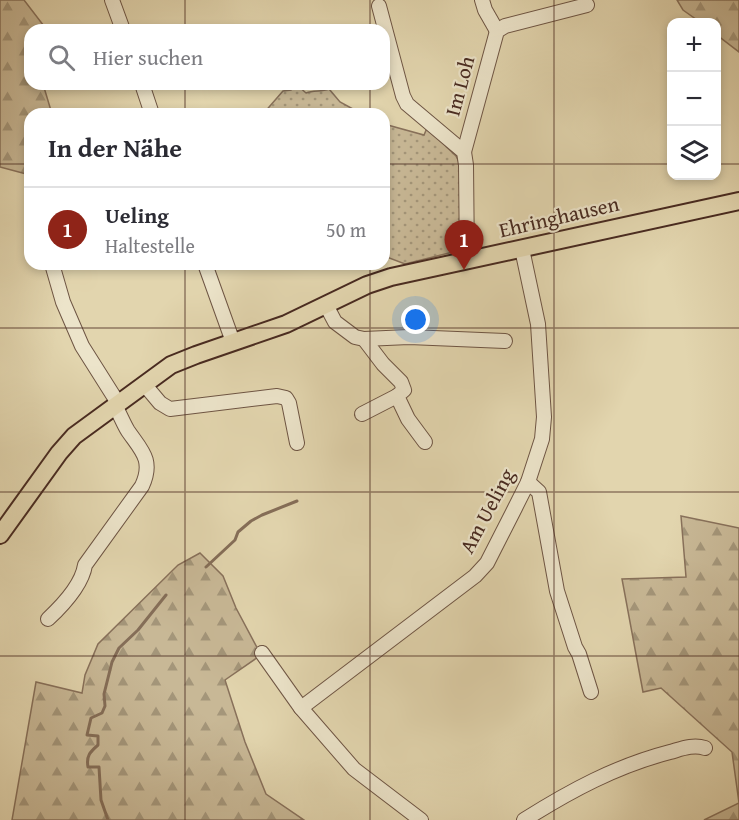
<!DOCTYPE html>
<html lang="de">
<head>
<meta charset="utf-8">
<style>
  :root { --surface:#fff; --page:#f7f7f7; --text:#2b2b33; --muted:#7c7c81; --line:#e1e1e2; --accent:#8f2418 }
  body { margin:0; font-family:"Gentium Book Plus",serif; background:var(--page); color:var(--text) }
  .controls { position:absolute; right:18px; top:18px; display:grid; overflow:hidden; border-radius:12px; box-shadow:0 3px 9px #0003 }
  .controls button { width:54px; height:54px; display:grid; place-items:center; padding:0; border:0; border-bottom:2px solid var(--line); background:var(--surface); color:var(--text); font:30px sans-serif }
  .you { position:absolute; left:416px; top:320px; width:21px; height:21px; margin:-15px; border:4px solid #fff; border-radius:50%; background:#1a73e8; box-shadow:0 0 0 9px #1a73e833 }
  .badge { display:grid; place-items:center; width:39px; height:39px; border-radius:50%; background:var(--accent); color:#fff; font-size:20px; font-weight:700 }
  .pin { position:absolute; translate:-50% -50px; filter:drop-shadow(0 2px 3px #0008) }
  .pin::after { content:''; position:absolute; top:32px; width:21px; height:18px; background:inherit; clip-path:polygon(0 0,100% 0,50% 100%) }
  .list { margin:0; padding:0; list-style:none }
  h2 { display:flex; justify-content:space-between; align-items:center; height:78px; margin:0; padding:0 24px; font-size:26px }
  h2 small { font-size:20px; font-weight:400; color:var(--muted) }
  .list li { display:grid; grid-template-columns:39px 1fr auto; gap:18px; align-items:center; box-sizing:border-box; height:84px; padding:0 24px; border-top:2px solid var(--line) }
  .list b { display:block; font-size:22px; white-space:nowrap }
  .list p { margin:0; font-size:20px; white-space:nowrap; color:var(--muted) }
  .list em { font-size:20px; font-style:normal; color:var(--muted) }
  .icon { flex:none; width:33px; height:33px; fill:none; stroke:currentColor; stroke-width:2; stroke-linecap:round; stroke-linejoin:round }
  .map { position:relative; flex:none; width:739px; height:820px; overflow:hidden }
  .search { position:absolute; background:var(--surface); box-shadow:0 3px 9px #0003; left:24px; top:24px; width:366px; height:66px; display:flex; align-items:center; gap:15px; box-sizing:border-box; padding:0 21px; border-radius:18px; color:var(--muted); font-size:22px }
  .panel { position:absolute; background:var(--surface); box-shadow:0 3px 9px #0003; left:24px; top:108px; width:366px; height:162px; border-radius:18px }
  .map>svg:first-child { display:block }
</style>
</head>
<body>
<div class="map">
<svg width="739" height="820" viewBox="0 0 739 820">
  <defs>
    <pattern id="forest-firs" width="22" height="20" patternUnits="userSpaceOnUse" patternTransform="scale(1.5)"><rect width="22" height="20" fill="#c8b896"/><path d="M5 1l3.5 6h-7zM16 11l3.5 6h-7z" fill="#a4967a"/></pattern>
    <pattern id="park-dots" width="8" height="8" patternUnits="userSpaceOnUse" patternTransform="scale(1.5)"><rect width="8" height="8" fill="#c8b896"/><path d="M2 2h.1M6 6h.1" fill="none" stroke="#a4967a" stroke-width="1.8" stroke-linecap="round"/></pattern>
  </defs>
  <rect width="100%" height="100%" fill="#e2d5ae"/>
  <filter id="stains"><feTurbulence type="fractalNoise" baseFrequency=".00333" numOctaves="4"/><feColorMatrix values="0 0 0 0 .2 0 0 0 0 .09 0 0 0 0 .02 0 0 0 .5 -.17"/></filter>
  <radialGradient id="worn" r=".72"><stop offset=".6" stop-color="#630" stop-opacity="0"/><stop offset="1" stop-color="#630" stop-opacity=".3"/></radialGradient>
  <g fill="url(#forest-firs)" stroke="#88715b" stroke-width="1.5">
    <path d="M0,0H24L47,30H30V84H43L52,114H30V175L0,167Z"/>
    <path d="M677,0H739V52L717,35L716,22H700L683,10Z"/>
    <path d="M681,516L739,528V820H704L739,803L732,752L661,688L643,692L622,579L686,577Z"/>
    <path d="M200,553L223,576L236,608L261,655L225,680L245,742L266,794L304,820H12L36,682L82,693L85,675L98,644L178,565Z"/>
  </g>
  <g fill="url(#park-dots)" stroke="#88715b" stroke-width="1.5">
    <path d="M297,85L306,93C314,90 321,92 329,89L340,102L362,114H263L283,91L291,90Z"/>
    <path d="M384,124L424,135L427,128L456,156L461,166V247L457,251L405,264L384,256Z"/>
  </g>
  <g fill="none" stroke-linecap="round" stroke-linejoin="round">
    <g stroke="#856e58" stroke-width="3">
      <path d="M206,567L235,540L238,532L251,521L262,515L297,501"/>
      <path d="M108,820L101,800L99,767H88C86,756 90,752 98,745V736L87,735L91,718L102,713L105,706L104,694L112,662L119,648L138,630L166,595"/>
    </g>
    <defs>
      <g id="minor">
        <path d="M112,0L123,30"/>
        <path d="M482,0L485,10L497,31"/>
        <path d="M379,6L403,96L407,104L464,152L466,165L467,261"/>
        <path d="M142,84L152,114"/>
        <path d="M464,152L497,31L505,26L587,5"/>
        <path d="M52,264L63,302L82,346L118,403"/>
        <path d="M205,264L233,342"/>
        <path d="M326,305L335,322L355,337L364,339L409,337L505,341"/>
        <path d="M364,339L383,364L401,382L404,390L397,396L408,419L425,442"/>
        <path d="M144,384L160,403L170,409L277,396L286,398L289,403L297,443"/>
        <path d="M362,414L397,396"/>
        <path d="M528,482L539,492L557,591L575,647L579,654L591,692"/>
        <path d="M48,619C63,605 82,585 85,565L142,486C154,460 141,450 128,431C123,423 120,414 115,406"/>
        <path d="M262,653L301,708"/>
        <path d="M421,820L354,769L301,708L475,576L487,563L515,508L528,482L542,439L544,417L538,324L522,249"/>
        <path d="M524,820C570,791 616,766 670,752C681,749 693,744 705,748"/>
      </g>
      <path id="major" d="M0,535L59,453L74,436L171,365L196,355L286,324L367,285L391,277L739,201"/>
    </defs>
    <use href="#minor" stroke="#6e5544" stroke-width="16"/>
    <use href="#major" stroke="#482a20" stroke-width="20"/>
    <use href="#minor" stroke="#ece4ca" stroke-width="14"/>
    <use href="#major" stroke="#e2d5ae" stroke-width="16"/>
  </g>
  <path fill="none" stroke="#482a20" stroke-width="1.5" stroke-opacity="0.55" d="M185,0V30M370,0V30M554,0V820M185,84V114M370,84V114M0,164H30M384,164H672M716,164H739M185,264V820M370,264V820M0,328H739M0,492H739M0,656H739"/>
  <g text-anchor="middle" stroke-width="4.5" stroke-linejoin="round" paint-order="stroke">
    <g font-size="21" fill="#482a20" stroke="#ece4ca">
      <text transform="translate(460 86) rotate(-75)" y="7">Im Loh</text>
      <text transform="translate(559 217) rotate(-13)" y="7">Ehringhausen</text>
      <text transform="translate(487 511) rotate(-62)" y="7">Am Ueling</text>
    </g>
  </g>
  <rect width="100%" height="100%" filter="url(#stains)"/>
  <rect width="100%" height="100%" fill="url(#worn)"/>
</svg>
<div class="controls">
<button>+</button>
<button>−</button>
<button><svg class="icon" aria-label="layers" viewBox="0 0 24 24"><path d="M12 4l9 5-9 5-9-5zM3 14l9 5 9-5"/></svg></button>
</div>
<div class="you"></div>
<div class="pin badge" style="left:464px;top:270px">1</div>
<div class="search"><svg class="icon" aria-label="search" viewBox="0 0 24 24"><circle cx="10" cy="10" r="6"/><path d="M15 15l6 6"/></svg>Hier suchen</div>
<section class="panel">
<h2>In der Nähe<small></small></h2>
<ul class="list">
<li><span class="badge">1</span><div><b>Ueling</b><p>Haltestelle</p></div><em>50 m</em></li>
</ul>
</section>
</div>
</body>
</html>
